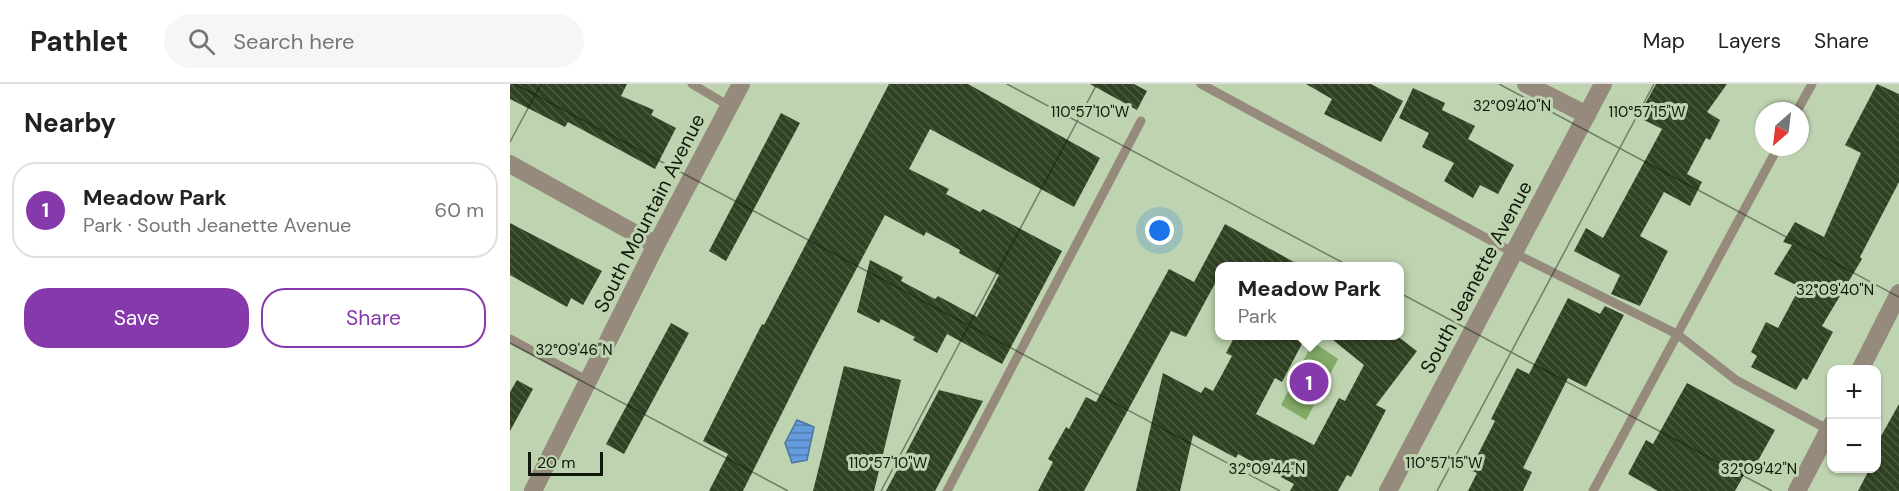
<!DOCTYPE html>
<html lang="en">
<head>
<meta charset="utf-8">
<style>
  :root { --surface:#fff; --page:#f6f6f6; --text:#222; --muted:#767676; --line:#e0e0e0; --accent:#8639aa }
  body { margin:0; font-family:"DM Sans",sans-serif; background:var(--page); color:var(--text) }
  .controls { position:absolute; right:18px; bottom:18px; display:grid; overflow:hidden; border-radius:12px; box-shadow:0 2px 4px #0004 }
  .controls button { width:54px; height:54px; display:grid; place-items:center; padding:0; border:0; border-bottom:2px solid var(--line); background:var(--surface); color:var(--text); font:30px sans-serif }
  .compass { position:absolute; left:1245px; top:18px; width:54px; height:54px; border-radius:50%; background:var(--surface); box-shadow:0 2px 4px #0004; rotate:208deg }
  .scale { position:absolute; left:18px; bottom:15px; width:75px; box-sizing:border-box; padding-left:6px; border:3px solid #10170b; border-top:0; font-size:16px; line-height:21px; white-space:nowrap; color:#10170b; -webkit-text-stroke:4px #bed3af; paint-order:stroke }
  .you { position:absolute; left:650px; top:147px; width:21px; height:21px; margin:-15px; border:4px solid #fff; border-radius:50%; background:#1a73e8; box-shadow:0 0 0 9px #1a73e833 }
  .badge { display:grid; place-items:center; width:39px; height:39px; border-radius:50%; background:var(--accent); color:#fff; font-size:20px; font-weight:700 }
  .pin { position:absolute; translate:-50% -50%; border:3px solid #fff; box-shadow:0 2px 6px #0006 }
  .popup { position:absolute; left:705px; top:178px; width:189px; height:78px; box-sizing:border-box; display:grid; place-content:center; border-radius:12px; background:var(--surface); filter:drop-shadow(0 2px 4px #0005); font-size:20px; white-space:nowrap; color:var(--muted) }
  .popup b { font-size:22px; color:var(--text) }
  .popup::after { content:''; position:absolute; left:50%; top:100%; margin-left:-12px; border:12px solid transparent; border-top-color:var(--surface) }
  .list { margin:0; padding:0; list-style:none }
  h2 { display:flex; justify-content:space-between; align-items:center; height:78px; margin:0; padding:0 24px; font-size:26px }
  h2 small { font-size:20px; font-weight:400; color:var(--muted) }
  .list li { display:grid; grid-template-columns:39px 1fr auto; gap:18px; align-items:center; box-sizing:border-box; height:96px; margin:0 12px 12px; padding:0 12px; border:2px solid var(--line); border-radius:24px }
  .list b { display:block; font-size:22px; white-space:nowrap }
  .list p { margin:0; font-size:20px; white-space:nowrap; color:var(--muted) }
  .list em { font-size:20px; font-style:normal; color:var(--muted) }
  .actions { display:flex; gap:12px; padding:18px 24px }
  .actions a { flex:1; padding:14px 0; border:2px solid var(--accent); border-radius:24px; text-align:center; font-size:21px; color:var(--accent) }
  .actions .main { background:var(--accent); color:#fff }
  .icon { flex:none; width:33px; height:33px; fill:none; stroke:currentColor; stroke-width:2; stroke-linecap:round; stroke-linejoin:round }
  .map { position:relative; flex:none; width:1389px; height:407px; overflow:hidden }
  header { display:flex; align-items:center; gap:36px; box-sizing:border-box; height:84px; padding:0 30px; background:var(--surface); border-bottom:2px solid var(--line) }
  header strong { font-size:28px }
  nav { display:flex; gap:33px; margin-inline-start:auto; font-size:21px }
  .search { width:420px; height:54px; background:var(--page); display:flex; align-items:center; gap:15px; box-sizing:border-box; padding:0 21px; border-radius:33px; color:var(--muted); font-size:22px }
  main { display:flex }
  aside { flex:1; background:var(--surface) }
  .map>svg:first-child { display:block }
</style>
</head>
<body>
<header>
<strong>Pathlet</strong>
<div class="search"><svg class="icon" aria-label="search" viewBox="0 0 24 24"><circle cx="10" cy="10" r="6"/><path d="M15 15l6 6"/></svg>Search here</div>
<nav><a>Map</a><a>Layers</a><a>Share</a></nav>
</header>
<main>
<aside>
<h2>Nearby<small></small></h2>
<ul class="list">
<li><span class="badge">1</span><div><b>Meadow Park</b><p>Park · South Jeanette Avenue</p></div><em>60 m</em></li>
</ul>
<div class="actions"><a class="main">Save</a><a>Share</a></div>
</aside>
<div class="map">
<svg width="1389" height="407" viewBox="0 0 1389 407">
  <defs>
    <pattern id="water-rules" width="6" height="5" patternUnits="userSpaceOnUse" patternTransform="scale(1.5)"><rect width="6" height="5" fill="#649cdd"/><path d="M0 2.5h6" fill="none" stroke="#517eb1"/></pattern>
    <pattern id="building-back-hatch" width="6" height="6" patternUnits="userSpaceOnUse" patternTransform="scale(1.5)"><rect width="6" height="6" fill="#304224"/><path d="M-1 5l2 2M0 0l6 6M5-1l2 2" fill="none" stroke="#4b5a41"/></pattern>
  </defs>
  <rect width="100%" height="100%" fill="#bed3af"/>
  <path fill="#83aa67" d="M803,258L828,275L796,336L771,321Z"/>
  <path fill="url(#water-rules)" stroke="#4b749e" stroke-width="1.5" d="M287,336L304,343L297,376L282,379L275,359Z"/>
  <g fill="url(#building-back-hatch)">
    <path d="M0,0H117L111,12L144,26L141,31L166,44L145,85L58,38L55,43L0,15Z"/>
    <path d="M379,0H458L590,74L564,123L420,45L399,85L439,105L436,110L470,128L473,125L552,167L492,280L437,250L427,269L403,256L405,253L371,235L369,239L347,228L360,176L393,193L391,197L425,215L428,212L467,233L489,191L449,169L450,166L416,148L414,152L375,131L303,267L233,407H199L218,370L193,357L252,240L254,241Z"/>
    <path d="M580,0H624L637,7L627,26Z"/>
    <path d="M796,0H861L893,17L871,58L814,30L822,15Z"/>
    <path d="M1146,0H1217L1197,28L1210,36L1200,56L1196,54L1177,90L1192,98L1180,122L1154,108L1130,152L1158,167L1130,222L1101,210L1110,191L1064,167L1076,144L1093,154L1152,45L1128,33Z"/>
    <path d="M1367,0L1389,10V98L1350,173L1352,175L1312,242L1323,248L1297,296L1293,294L1286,306L1241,283L1247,272L1241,268L1256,238L1268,244L1290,203L1264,190L1282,161L1273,158L1285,138L1314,153L1351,69L1335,61Z"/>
    <path d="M903,4L935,19L932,26L965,42L958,55L1004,81L988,110L970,101L963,114L934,97L944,79L912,63L919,49L889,34Z"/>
    <path d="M271,29L290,39L216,177L199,167Z"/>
    <path d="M0,139L92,187L73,221L61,214L57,223L0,191Z"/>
    <path d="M715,140L793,183H709V192L676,253L661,247L574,407H528L543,378L538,375L556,343L559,345L576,313L586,318L659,185L684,198Z"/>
    <path d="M1058,214L1090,230L1095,222L1114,231L1076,303L1058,294L1013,384L1022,388L1013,407H958L967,389L960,386L985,337L981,335L1007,284L1019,290Z"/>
    <path d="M161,239L179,249L114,370L96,360Z"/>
    <path d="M725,252H796L772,298L765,294L746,330L804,361L829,314L835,317L854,281L818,252H887L907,267L866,321L876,326L841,393L837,391L828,407H780L784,400L728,370L726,374L683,351L670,407H626L653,289L691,309L695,303L703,307L722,272L716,269Z"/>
    <path d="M334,282L391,296L364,407H303Z"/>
    <path d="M7,296L23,305L0,347V308Z"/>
    <path d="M1177,299L1265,346L1245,382L1240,380L1225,407H1148L1118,390L1136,356L1143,360Z"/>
    <path d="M429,306L473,317L425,407H376Z"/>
    <path d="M1389,320V407H1348L1360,384H1366V361Z"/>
  </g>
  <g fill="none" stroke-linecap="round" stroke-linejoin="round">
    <g stroke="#958a7c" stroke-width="9">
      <path d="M182,0L219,22"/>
      <path d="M691,0L1004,169L1167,250L1226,296L1319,346"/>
      <path d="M1287,27L1302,0"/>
      <path d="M0,255L78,297"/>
      <path d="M437,407L631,37"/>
      <path d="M1083,407L1268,63"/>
    </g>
    <g stroke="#958a7c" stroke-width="18">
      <path d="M1016,0L1077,31"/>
      <path d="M0,80L146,161"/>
      <path d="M1350,286L1389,209"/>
      <path d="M23,407L146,161L231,0"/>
      <path d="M878,407L1093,0"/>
      <path d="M1287,407L1322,340"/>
    </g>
  </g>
  <path fill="none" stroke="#10170b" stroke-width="1.5" stroke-opacity="0.45" d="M5,0L770,407M497,0L1262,407M989,0L1389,213M0,58L31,0M0,259L278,407M371,407L587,0M927,407L1144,0"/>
  <g text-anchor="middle" stroke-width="6" stroke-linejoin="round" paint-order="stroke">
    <g font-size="20" fill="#10170b" stroke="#bed3af">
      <text transform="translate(139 129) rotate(-63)" y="7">South Mountain Avenue</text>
      <text transform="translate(966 193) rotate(-62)" y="7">South Jeanette Avenue</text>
    </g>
  </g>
  <g font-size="15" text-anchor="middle" fill="#10170b" stroke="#bed3af" stroke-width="6" stroke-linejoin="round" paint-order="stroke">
    <text x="1002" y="27">32°09'40"N</text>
    <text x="580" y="33">110°57'10"W</text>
    <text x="1137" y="33">110°57'15"W</text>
    <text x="1325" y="211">32°09'40"N</text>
    <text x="64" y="271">32°09'46"N</text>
    <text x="378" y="384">110°57'10"W</text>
    <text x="934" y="384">110°57'15"W</text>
    <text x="757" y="390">32°09'44"N</text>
    <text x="1249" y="390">32°09'42"N</text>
  </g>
</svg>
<div class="controls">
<button>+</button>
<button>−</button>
</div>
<svg class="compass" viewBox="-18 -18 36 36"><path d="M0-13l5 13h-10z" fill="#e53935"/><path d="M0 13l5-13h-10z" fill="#767676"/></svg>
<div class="scale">20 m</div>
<div class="you"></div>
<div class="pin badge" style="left:799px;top:298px">1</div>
<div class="popup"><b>Meadow Park</b>Park</div>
</div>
</main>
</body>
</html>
